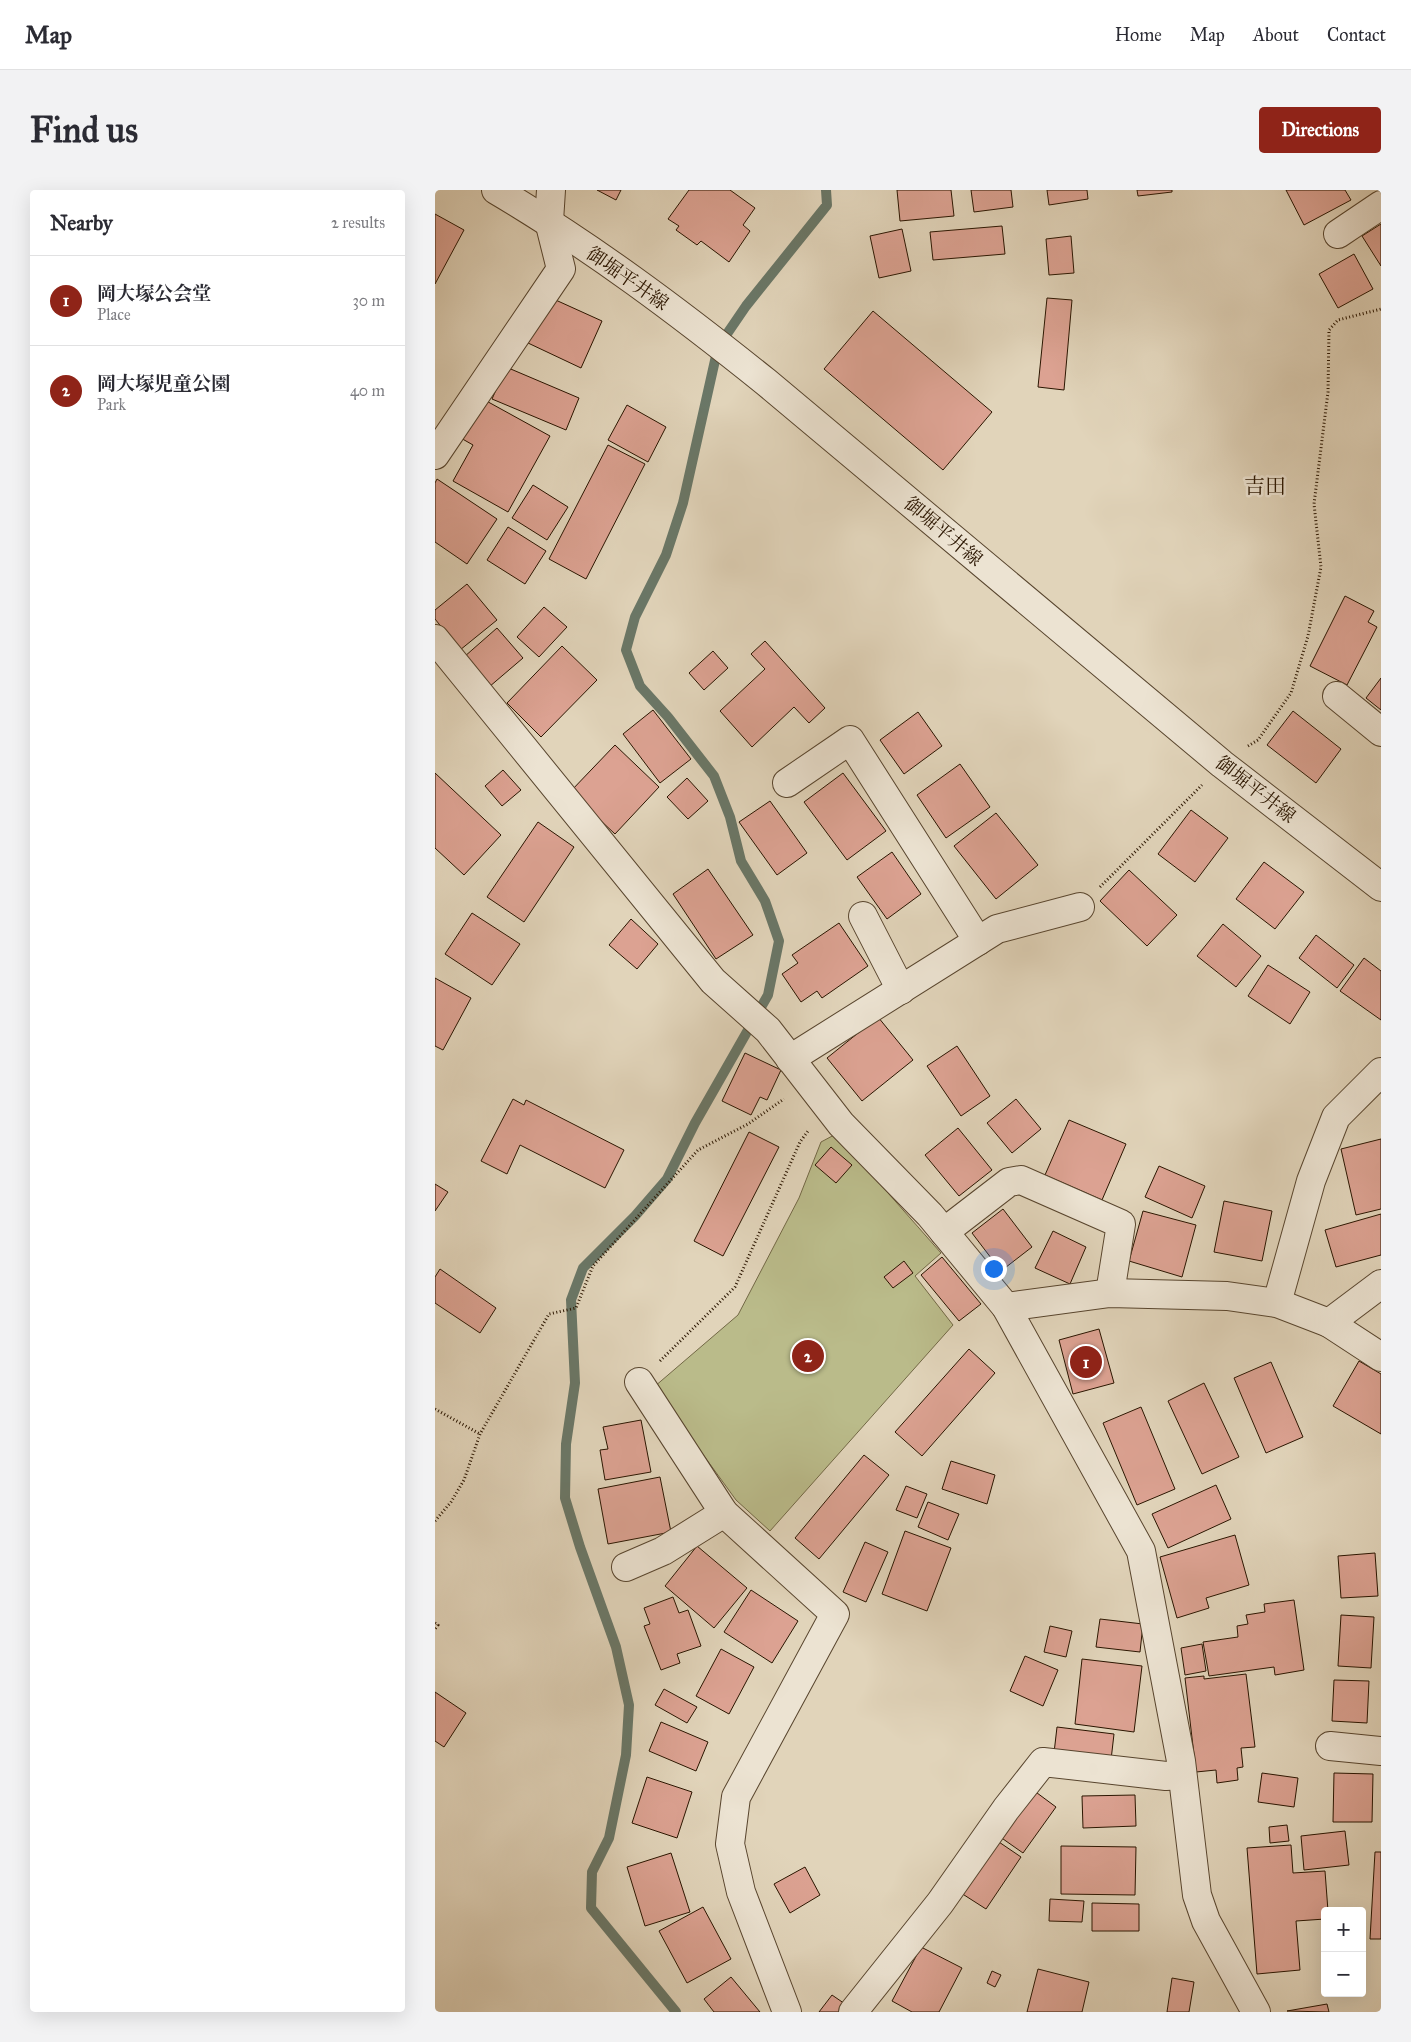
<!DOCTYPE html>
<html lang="en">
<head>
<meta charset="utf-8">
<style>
  :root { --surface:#fff; --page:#f2f2f3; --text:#2b2b33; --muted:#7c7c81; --line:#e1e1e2; --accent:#8f2418 }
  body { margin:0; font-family:"IM FELL Great Primer","Noto Serif JP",serif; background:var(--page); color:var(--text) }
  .controls { position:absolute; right:15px; bottom:15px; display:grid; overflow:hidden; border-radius:5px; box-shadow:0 5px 20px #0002 }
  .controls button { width:45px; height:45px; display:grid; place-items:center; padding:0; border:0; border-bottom:1px solid var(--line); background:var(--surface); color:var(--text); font:25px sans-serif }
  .you { position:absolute; left:558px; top:1078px; width:18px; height:18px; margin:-12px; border:4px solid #fff; border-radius:50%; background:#1a73e8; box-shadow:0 0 0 8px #1a73e833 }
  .badge { display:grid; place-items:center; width:32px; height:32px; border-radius:50%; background:var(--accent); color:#fff; font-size:16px; font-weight:700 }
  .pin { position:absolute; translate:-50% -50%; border:2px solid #fff; box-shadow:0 1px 5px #0006 }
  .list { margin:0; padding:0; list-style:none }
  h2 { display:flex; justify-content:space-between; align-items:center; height:65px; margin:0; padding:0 20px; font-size:21px }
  h2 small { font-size:16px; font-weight:400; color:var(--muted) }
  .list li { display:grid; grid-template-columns:32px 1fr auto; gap:15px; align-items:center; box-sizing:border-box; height:90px; padding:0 20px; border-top:1px solid var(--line) }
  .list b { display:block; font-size:19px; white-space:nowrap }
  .list p { margin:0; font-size:16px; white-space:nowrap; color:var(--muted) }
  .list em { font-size:16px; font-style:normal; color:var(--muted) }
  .map { position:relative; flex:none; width:946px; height:1822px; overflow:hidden; border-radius:5px }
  header { display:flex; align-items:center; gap:30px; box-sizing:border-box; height:70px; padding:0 25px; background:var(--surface); border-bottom:1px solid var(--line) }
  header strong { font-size:24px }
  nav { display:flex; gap:28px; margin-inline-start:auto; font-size:18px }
  .intro { display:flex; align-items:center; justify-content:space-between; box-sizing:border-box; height:120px; padding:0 30px }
  h1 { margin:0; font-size:35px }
  .button { padding:12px 22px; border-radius:5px; background:var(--accent); color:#fff; font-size:18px; font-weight:700 }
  main { display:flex; gap:30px; padding:0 30px }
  aside { flex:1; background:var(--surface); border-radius:5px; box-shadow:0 5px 20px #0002 }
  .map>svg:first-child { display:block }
</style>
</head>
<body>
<header>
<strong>Map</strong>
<nav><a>Home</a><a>Map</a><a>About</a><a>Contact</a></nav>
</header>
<div class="intro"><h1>Find us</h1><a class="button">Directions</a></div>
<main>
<aside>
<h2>Nearby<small>2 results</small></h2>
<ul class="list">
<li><span class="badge">1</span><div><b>岡大塚公会堂</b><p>Place</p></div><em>30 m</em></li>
<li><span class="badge">2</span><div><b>岡大塚児童公園</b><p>Park</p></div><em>40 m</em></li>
</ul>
</aside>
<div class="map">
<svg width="946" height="1822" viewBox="0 0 946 1822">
  <rect width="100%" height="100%" fill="#e1d4ba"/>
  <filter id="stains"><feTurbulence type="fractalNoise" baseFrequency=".004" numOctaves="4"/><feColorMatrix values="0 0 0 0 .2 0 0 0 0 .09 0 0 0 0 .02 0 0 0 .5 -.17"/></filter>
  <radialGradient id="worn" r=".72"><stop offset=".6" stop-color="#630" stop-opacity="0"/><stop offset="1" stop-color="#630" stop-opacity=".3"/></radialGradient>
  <path fill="#babb8a" stroke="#726845" d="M401,944L506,1063L480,1086L518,1135L335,1341L301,1310L219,1197L303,1125L364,1008L386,952Z"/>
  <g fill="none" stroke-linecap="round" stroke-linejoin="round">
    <path stroke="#6a7767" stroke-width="10" d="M241,1822L156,1718L157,1682L174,1648L191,1565L194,1515L181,1457L145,1357L130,1308L131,1254L140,1193L136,1110L148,1078L200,1026L232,989L260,933L333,805L344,751L330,711L306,671L295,627L279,586L233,527L205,496L191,460L200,427L231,365L248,313L283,157L311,116L392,15L391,0"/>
  </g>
  <g fill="#dca292" stroke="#2a1500">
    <path d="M162,0H186L181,10Z"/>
    <path d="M254,0H295L320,18L308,35L315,41L294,72L266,51L262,55L241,40L244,36L233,29Z"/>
    <path d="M462,0H516L519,26L465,31Z"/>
    <path d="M536,0H576L578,17L539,22Z"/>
    <path d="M612,0H652L653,9L614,15Z"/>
    <path d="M702,0H737V2L703,6Z"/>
    <path d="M851,0H910L916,10L869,35Z"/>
    <path d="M0,24L29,40L0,94Z"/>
    <path d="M946,34V76L927,46Z"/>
    <path d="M567,36L570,64L498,70L495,42Z"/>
    <path d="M467,39L476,81L444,88L435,46Z"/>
    <path d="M636,46L639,83L614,85L611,49Z"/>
    <path d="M919,64L938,99L903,118L884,84Z"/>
    <path d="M114,107L167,131L146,178L93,153Z"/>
    <path d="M612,108L637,110L629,200L603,197Z"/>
    <path d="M438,121L557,222L508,280L389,179Z"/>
    <path d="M71,177L144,208L131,240L57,209Z"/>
    <path d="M46,208L115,246L73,322L18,291L38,255L24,247Z"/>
    <path d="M192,215L231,237L213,272L173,250Z"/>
    <path d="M173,255L210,274L151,389L114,369Z"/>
    <path d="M2,289L62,329L32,374L0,352V293Z"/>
    <path d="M98,295L133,317L112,350L77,328Z"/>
    <path d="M73,337L111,361L90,394L52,370Z"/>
    <path d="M32,394L62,430L25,460L0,429V420Z"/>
    <path d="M910,406L939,421L933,432L942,437L912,495L875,476Z"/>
    <path d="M109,417L132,437L104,467L82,447Z"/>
    <path d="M62,438L88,468L54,497L29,467Z"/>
    <path d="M330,451L390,518L374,533L359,517L317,557L285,521L330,479L316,464Z"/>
    <path d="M127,456L162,490L106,547L72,513Z"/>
    <path d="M278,461L293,478L269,500L254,483Z"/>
    <path d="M946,488V520L931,508Z"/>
    <path d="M218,520L256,569L225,593L188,544Z"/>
    <path d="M858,521L906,559L881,593L832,555Z"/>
    <path d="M483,522L507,556L469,584L445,550Z"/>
    <path d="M180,555L224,597L180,644L135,602Z"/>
    <path d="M525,574L555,617L511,648L482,605Z"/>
    <path d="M68,580L86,600L67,616L50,596Z"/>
    <path d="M0,583L66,645L29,685L0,658Z"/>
    <path d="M408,583L451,641L412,670L369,612Z"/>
    <path d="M252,588L273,611L253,629L232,607Z"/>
    <path d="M335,611L372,663L342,685L304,632Z"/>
    <path d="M756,620L793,648L760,692L723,664Z"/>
    <path d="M561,623L603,675L561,709L519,656Z"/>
    <path d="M103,632L139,657L89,732L52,707Z"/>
    <path d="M457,662L486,704L452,729L422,687Z"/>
    <path d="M829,672L869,702L840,739L801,709Z"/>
    <path d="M273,679L318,745L281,769L238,704Z"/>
    <path d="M694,680L742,725L712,756L665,711Z"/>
    <path d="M37,723L85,754L57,795L10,764Z"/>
    <path d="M196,729L223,754L202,779L174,755Z"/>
    <path d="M404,733L433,776L387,808L382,801L366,812L347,784L363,773L357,765Z"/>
    <path d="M788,734L826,766L801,797L762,766Z"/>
    <path d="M881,745L919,775L902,798L864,768Z"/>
    <path d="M929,768L946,781V830L905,801Z"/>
    <path d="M833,775L875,802L855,834L813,806Z"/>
    <path d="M0,788L36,808L8,860L0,856Z"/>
    <path d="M443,827L478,870L427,911L392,868Z"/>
    <path d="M522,856L555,906L526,926L492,876Z"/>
    <path d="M310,863L346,880L332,910L325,907L316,925L287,911Z"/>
    <path d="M78,909L89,915L91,910L189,960L170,998L85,955L72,984L46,971Z"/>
    <path d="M581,909L606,939L577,963L552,933Z"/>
    <path d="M634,930L691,954L667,1010L610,985Z"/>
    <path d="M523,938L557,980L524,1006L490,965Z"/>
    <path d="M314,942L344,957L288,1066L259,1051Z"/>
    <path d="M946,949V1019L921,1025L906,959Z"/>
    <path d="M396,957L417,975L401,993L380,975Z"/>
    <path d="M724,976L770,996L757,1028L710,1007Z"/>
    <path d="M0,994L13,1002L0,1021Z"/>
    <path d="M789,1011L837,1021L827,1071L779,1062Z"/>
    <path d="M568,1019L597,1057L566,1081L537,1043Z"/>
    <path d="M708,1021L761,1035L747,1087L694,1071Z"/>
    <path d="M946,1024V1065L901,1077L890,1040Z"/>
    <path d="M618,1041L651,1057L635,1094L600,1078Z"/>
    <path d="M507,1067L546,1114L524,1131L486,1085Z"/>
    <path d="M469,1071L478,1083L458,1098L449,1087Z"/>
    <path d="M5,1079L61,1118L45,1143L0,1113V1087Z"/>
    <path d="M664,1139L679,1193L638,1204L624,1150Z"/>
    <path d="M534,1159L560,1183L487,1266L460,1242Z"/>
    <path d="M924,1171L946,1184V1244L898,1216Z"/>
    <path d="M836,1172L868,1247L831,1263L799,1188Z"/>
    <path d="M769,1193L804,1267L767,1284L733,1211Z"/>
    <path d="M706,1217L740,1299L702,1315L668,1233Z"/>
    <path d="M206,1230L216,1282L170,1290L165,1260L173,1259L168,1237Z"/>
    <path d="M429,1265L454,1285L384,1369L360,1348Z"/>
    <path d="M516,1271L560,1285L552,1314L507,1299Z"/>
    <path d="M225,1287L236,1342L173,1354L163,1299Z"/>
    <path d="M781,1295L796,1329L733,1358L717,1324Z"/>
    <path d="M471,1296L492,1304L482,1328L461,1320Z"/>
    <path d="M493,1312L524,1324L513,1350L483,1337Z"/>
    <path d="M470,1341L516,1358L492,1421L447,1404Z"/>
    <path d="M800,1345L814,1395L771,1408L774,1418L742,1428L725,1367Z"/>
    <path d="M430,1352L453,1362L431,1412L408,1402Z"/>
    <path d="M262,1356L312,1398L279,1438L230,1396Z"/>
    <path d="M940,1363L943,1406L906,1408L903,1366Z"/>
    <path d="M316,1400L363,1431L337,1473L289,1442Z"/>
    <path d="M238,1407L244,1423L253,1420L266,1456L242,1464L245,1473L226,1480L209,1436L215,1434L209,1418Z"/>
    <path d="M859,1410L869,1480L840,1485L839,1477L774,1486L768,1452L803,1447L802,1436L813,1434L811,1425L830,1422L829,1414Z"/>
    <path d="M906,1425L939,1427L936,1478L903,1476Z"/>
    <path d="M665,1429L708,1434L705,1462L661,1457Z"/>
    <path d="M615,1436L637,1441L631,1467L609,1462Z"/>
    <path d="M767,1454L771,1481L750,1485L746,1458Z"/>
    <path d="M286,1459L319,1477L294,1524L261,1506Z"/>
    <path d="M590,1466L623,1480L608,1516L575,1501Z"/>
    <path d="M647,1469L707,1476L699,1542L640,1534Z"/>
    <path d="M811,1484L820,1557L806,1558L808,1577L802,1578L803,1590L782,1593L781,1580L761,1582L750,1488L769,1486V1489Z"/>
    <path d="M899,1490L934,1491L932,1533L897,1531Z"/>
    <path d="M229,1499L262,1517L252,1533L220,1515Z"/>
    <path d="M0,1502L31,1523L9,1557L0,1551Z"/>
    <path d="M226,1532L273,1552L261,1581L214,1561Z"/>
    <path d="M622,1537L679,1544L676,1570L619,1563Z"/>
    <path d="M827,1583L863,1588L859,1617L823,1612Z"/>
    <path d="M899,1583L938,1584L937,1632H898Z"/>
    <path d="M212,1587L257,1602L242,1648L197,1633Z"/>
    <path d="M594,1597L621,1617L588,1663L561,1644Z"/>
    <path d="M700,1605L701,1636L648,1638L647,1606Z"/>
    <path d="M852,1635L854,1651L835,1653L834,1637Z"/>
    <path d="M910,1641L914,1675L869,1680L866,1646Z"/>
    <path d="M561,1650L586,1667L551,1719L526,1703Z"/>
    <path d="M856,1655L858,1683L890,1681L893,1721H890V1729L861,1731L865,1780L822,1784L812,1658Z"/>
    <path d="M626,1656L701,1657L700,1705L626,1704Z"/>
    <path d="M940,1662H946V1749H935Z"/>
    <path d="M236,1663L255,1722L210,1736L192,1677Z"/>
    <path d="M370,1677L385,1705L355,1723L339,1694Z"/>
    <path d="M615,1709L649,1711L647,1732L614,1731Z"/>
    <path d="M657,1713L704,1714V1741H657Z"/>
    <path d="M268,1717L296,1769L252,1793L224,1741Z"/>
    <path d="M486,1757L527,1778L504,1822H477L457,1811Z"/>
    <path d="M603,1779L654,1792L647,1822H592Z"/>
    <path d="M557,1781L566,1785L560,1797L552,1793Z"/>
    <path d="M296,1787L325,1822H279L269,1809Z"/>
    <path d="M737,1788L759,1792L754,1822H732Z"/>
    <path d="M397,1805L413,1816L408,1822H384Z"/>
    <path d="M892,1814L894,1822L852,1821Z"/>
  </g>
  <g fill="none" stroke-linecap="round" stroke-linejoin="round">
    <defs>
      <g id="minor">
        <path d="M61,0C156,56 245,123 331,192L787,574L946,697"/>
        <path d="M903,44L946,15"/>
        <path d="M0,265L126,79L114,31L116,0"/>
        <path d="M0,449L278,791L333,840L406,934L495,1025L571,1117L706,1361L746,1571L762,1705L771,1731L821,1822"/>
        <path d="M902,506L946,542"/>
        <path d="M352,593L415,550L543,751"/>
        <path d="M428,726L466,800"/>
        <path d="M355,869L562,739L645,717"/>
        <path d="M509,1042L574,992L586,990L686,1034L675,1103"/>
        <path d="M842,1113L876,991L901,927L946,882"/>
        <path d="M571,1117L675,1103L792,1106L842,1113L894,1133L946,1167"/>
        <path d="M894,1133L946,1094"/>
        <path d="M204,1192L289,1323L400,1424L301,1607L295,1654L306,1702L352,1822"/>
        <path d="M191,1377L228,1361L289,1323"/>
        <path d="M895,1556L946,1561"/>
        <path d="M418,1822L505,1713L571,1619L608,1572L731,1586L747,1585"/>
      </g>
    </defs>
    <use href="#minor" stroke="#58452e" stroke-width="30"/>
    <g stroke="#2a1500" stroke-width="3" stroke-dasharray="1 2.5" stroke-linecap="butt">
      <path d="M813,556L823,550L856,503L873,446L886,377L879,314L893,202L894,140L903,130L946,119"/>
      <path d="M665,697L767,595"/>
      <path d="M225,1171L300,1097L365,952L373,941"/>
      <path d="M0,1219L45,1244"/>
      <path d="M0,1331L16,1312L29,1290L45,1244L114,1124L141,1118L158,1076L263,960L313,934L349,909"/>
      <path d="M0,1433L3,1435L0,1439"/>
    </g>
    <use href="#minor" stroke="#ece3d2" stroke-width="28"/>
  </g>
  <g text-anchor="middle" stroke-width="5" stroke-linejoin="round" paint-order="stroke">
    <g font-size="19" fill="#2a1500" stroke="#ece3d2">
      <text transform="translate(193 88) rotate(35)" y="7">御堀平井線</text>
      <text transform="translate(509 341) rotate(40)" y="7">御堀平井線</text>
      <text transform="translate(821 599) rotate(38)" y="7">御堀平井線</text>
    </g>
    <g font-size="21" fill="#2a1500" stroke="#ece3d2">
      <text x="830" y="303">吉田</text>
    </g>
  </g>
  <rect width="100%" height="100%" filter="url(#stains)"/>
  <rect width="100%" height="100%" fill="url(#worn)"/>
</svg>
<div class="controls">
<button>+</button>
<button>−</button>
</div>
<div class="you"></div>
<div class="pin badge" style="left:651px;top:1172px">1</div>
<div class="pin badge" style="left:373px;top:1166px">2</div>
</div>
</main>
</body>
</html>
